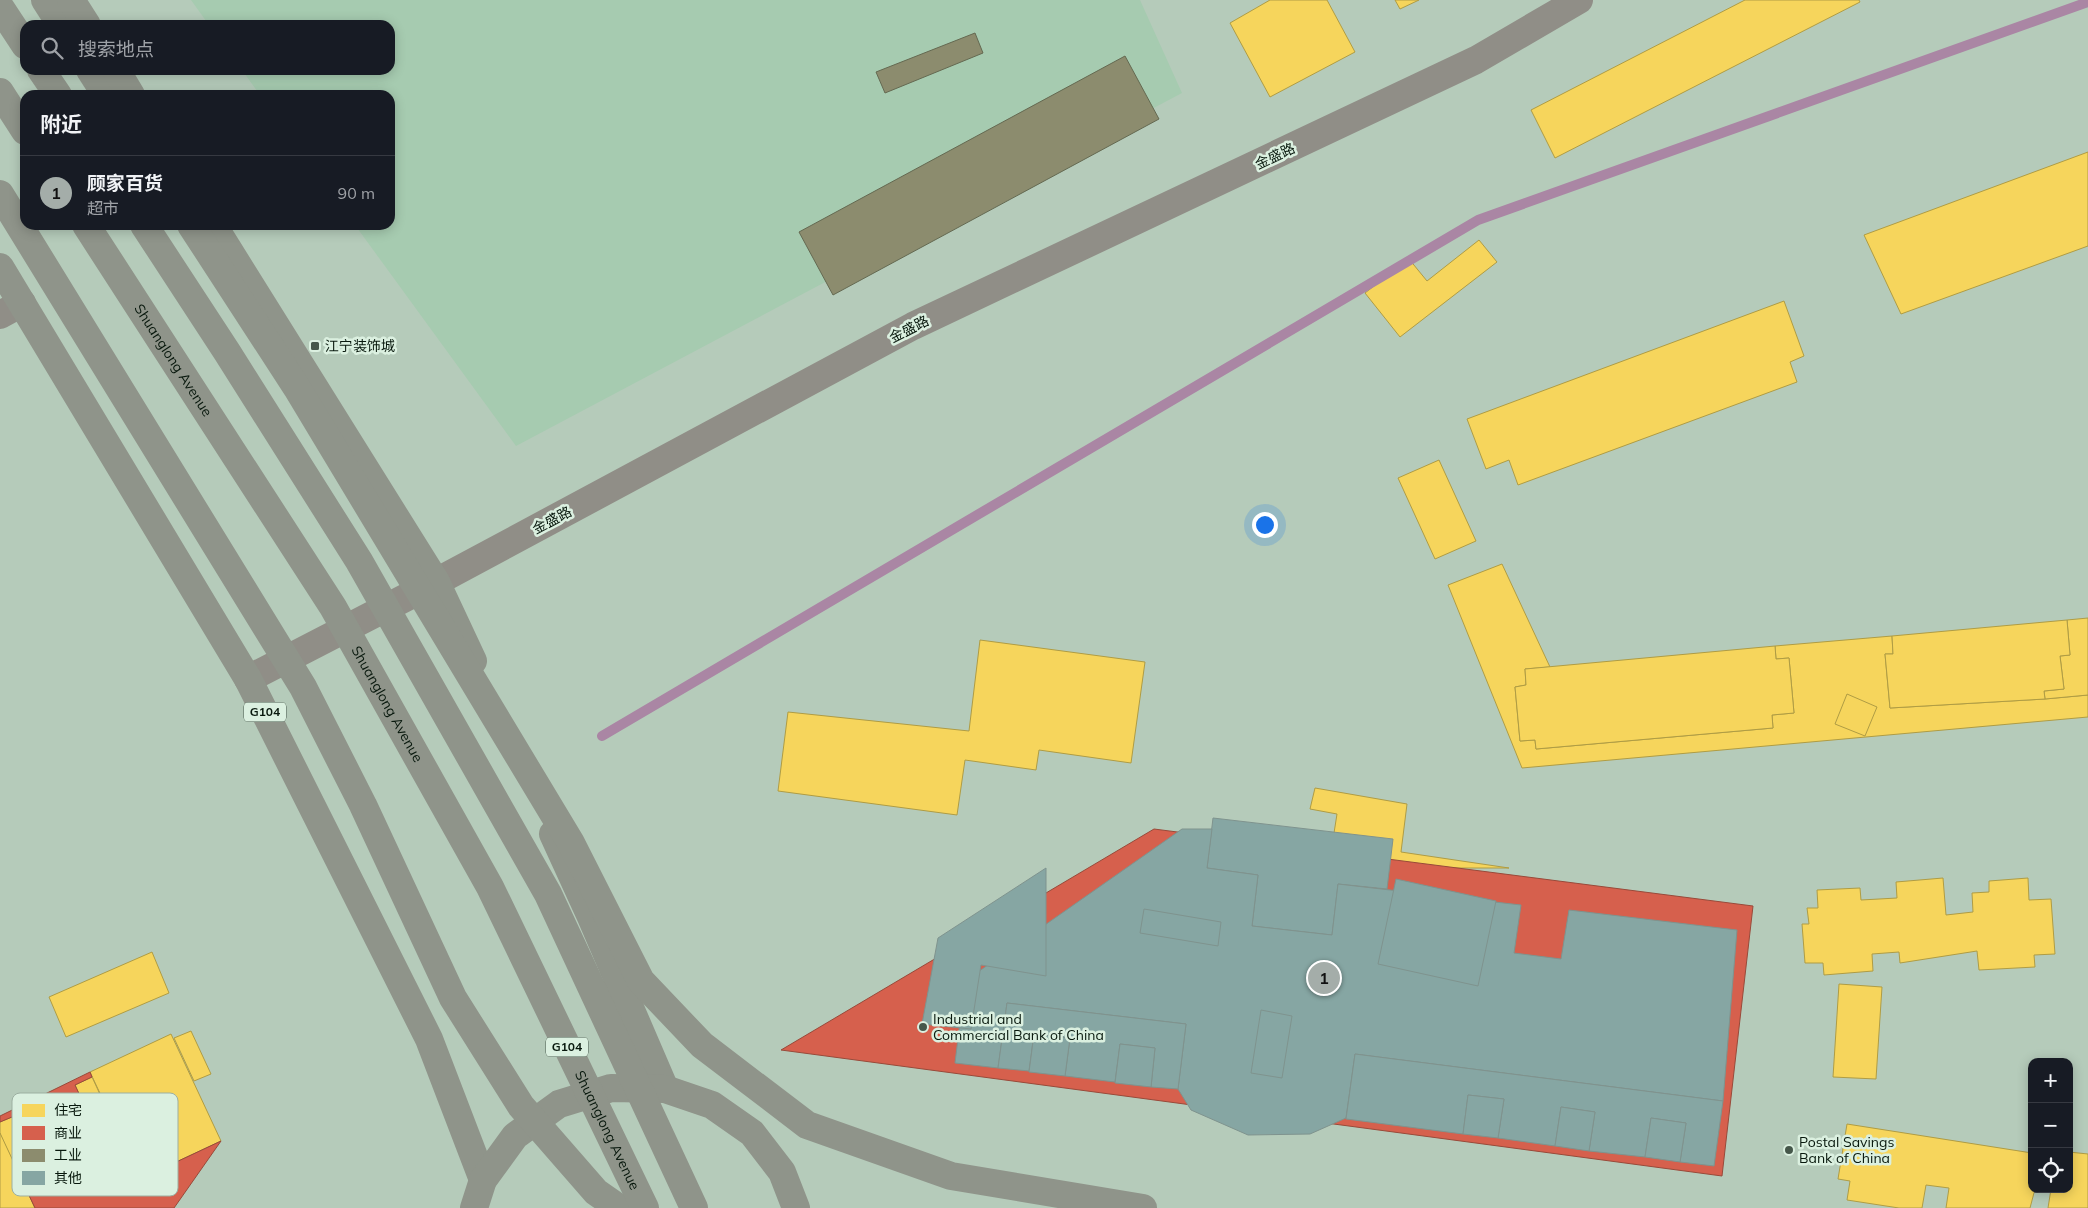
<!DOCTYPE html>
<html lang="zh">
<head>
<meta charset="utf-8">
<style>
  :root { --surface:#171b24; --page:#242831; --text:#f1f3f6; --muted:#9ea1a6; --line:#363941; --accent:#a4ada9 }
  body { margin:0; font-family:Mulish,"Noto Sans SC",sans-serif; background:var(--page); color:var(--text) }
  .controls { position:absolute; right:15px; bottom:15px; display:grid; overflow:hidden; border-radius:10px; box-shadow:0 2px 12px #0003 }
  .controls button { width:45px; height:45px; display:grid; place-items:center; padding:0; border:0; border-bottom:1px solid var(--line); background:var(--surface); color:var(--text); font:25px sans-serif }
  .you { position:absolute; left:1264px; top:524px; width:18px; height:18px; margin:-12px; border:4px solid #fff; border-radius:50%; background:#1a73e8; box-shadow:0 0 0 8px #1a73e833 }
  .badge { display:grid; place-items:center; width:32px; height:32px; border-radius:50%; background:var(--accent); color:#111; font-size:16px; font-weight:700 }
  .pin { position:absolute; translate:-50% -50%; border:2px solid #fff; box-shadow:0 1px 5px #0006 }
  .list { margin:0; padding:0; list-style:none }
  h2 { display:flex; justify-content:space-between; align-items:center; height:65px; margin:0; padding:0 20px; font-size:21px }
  h2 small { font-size:16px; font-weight:400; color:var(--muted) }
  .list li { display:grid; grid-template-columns:32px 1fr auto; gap:15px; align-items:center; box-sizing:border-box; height:75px; padding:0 20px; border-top:1px solid var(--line) }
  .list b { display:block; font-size:19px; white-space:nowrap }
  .list p { margin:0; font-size:16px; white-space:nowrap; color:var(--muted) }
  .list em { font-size:16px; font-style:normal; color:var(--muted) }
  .icon { flex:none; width:28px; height:28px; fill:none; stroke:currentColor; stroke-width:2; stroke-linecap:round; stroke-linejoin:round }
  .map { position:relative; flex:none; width:2088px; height:1208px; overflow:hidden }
  .search { position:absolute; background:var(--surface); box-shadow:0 2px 12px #0003; left:20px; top:20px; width:375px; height:55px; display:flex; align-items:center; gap:12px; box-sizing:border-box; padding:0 18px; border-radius:15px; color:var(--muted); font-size:19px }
  .panel { position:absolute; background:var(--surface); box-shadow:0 2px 12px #0003; left:20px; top:90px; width:375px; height:140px; border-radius:15px }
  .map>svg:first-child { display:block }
</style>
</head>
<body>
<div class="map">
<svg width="2088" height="1208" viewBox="0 0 2088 1208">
  <rect width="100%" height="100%" fill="#b5cbba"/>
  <path fill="#a6cbb0" d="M191,0H1140L1182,93L516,446L355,225H390V95H260L242,70H390V25H209Z"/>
  <g fill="#f6d55c" stroke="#af9c44">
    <path d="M1270,0H1327L1355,52L1270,97L1230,23Z"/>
    <path d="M1395,0H1419L1400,9Z"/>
    <path d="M1745,0H1859L1860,2L1555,158L1531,110Z"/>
    <path d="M2088,152V246L1901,314L1864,235Z"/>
    <path d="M1479,240L1497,262L1400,337L1365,293L1409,259L1427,281Z"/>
    <path d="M1784,301L1804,356L1790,362L1797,382L1518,485L1509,460L1486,469L1467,419Z"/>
    <path d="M1439,460L1476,541L1435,559L1398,478Z"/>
    <path d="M1502,564L1550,667L1525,669L1526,685L1515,687L1520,741L1535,740L1536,749L1773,728L1772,715L1794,713L1789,658L1776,659L1775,646L1892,636L1893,654H1885L1890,708L2045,699L2088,695V717L1522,768L1448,585Z"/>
    <path d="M2088,618V695L2045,699L2044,691L2064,689L2060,656L2070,655L2067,620Z"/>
    <path d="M2067,620L2070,655L2060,656L2064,689L2044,691L2045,699L1890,708L1885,654H1893L1892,636Z"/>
    <path d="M980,640L1145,662L1131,763L1039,750L1036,770L965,760L957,815L778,791L788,712L969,731Z"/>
    <path d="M1775,646L1776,659L1789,658L1794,713L1772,715L1773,728L1536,749L1535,740L1520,741L1515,687L1526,685L1525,669Z"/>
    <path d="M1847,694L1877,707L1865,736L1835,724Z"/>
    <path d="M1315,788L1407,804L1401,852L1509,868H1342L1337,900L1251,889L1256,868H1304V852H1331L1337,814L1310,809Z"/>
    <path d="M1943,878L1946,915L1973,912L1972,893L1989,892V881L2028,878L2029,900L2051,899L2055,954L2034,955L2035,967L1979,970L1977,951L1900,963L1899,952L1872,954L1873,971L1824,975L1823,963H1805L1802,924H1809L1807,908H1818L1817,890L1860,888L1861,900L1897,898L1896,882Z"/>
    <path d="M152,952L169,993L66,1037L49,997Z"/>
    <path d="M1839,984L1882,987L1876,1079L1833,1077Z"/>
    <path d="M191,1031L211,1074L194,1081L174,1038Z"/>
    <path d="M171,1034L221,1141L140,1179L90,1072Z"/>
    <path d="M2032,1067V1096L2029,1095Z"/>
    <path d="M92,1077L110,1116L93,1124L75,1085Z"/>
    <path d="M12,1117L33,1159L16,1168L0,1134V1122Z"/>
    <path d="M1847,1124L2032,1153V1189H2035L2030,1208H1946L1949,1188L1926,1185L1922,1208H1899L1847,1200L1850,1181L1838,1179Z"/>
    <path d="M0,1133L35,1208H0Z"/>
    <path d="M2069,1152L2088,1154V1208H2048L2051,1189H2069Z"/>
  </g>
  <g fill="#d6604d" stroke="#984a3a">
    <path d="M1154,829L1753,906L1722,1176L781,1050Z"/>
    <path d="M90,1072L92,1077L75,1085L93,1124L110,1116L140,1179L221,1141L174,1208H35L16,1168L33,1159L12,1117L0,1122V1116Z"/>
  </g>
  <g fill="#8c8c6e" stroke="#646951">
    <path d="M975,33L983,53L885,93L876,72Z"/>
    <path d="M1125,56L1159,119L833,295L799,232Z"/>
  </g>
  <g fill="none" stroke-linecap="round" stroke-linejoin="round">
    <path stroke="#aa86a4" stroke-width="10" d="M602,736L1478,220L2088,2"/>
  </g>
  <g fill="#86a6a3" stroke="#7f938e">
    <path d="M1213,818L1393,839L1387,889L1338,884L1332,935L1252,926L1258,875L1207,868Z"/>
    <path d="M1182,829H1212L1207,868L1258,875L1252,926L1332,935L1338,884L1521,905L1514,953L1561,959L1569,910L1737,930L1723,1101L1355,1054L1346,1118L1310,1134L1248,1135L1191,1110L1178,1089L1186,1024L1007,1003L998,1068L955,1063L965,981Z"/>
    <path d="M1046,868V976L981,965L971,1029L922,1024L938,938Z"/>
    <path d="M1396,879L1496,901L1478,986L1378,964Z"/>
    <path d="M1144,909L1221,922L1218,946L1140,933Z"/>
    <path d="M1007,1003L1186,1024L1178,1089L1151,1087L1155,1048L1120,1044L1115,1082L1065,1076L1070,1038L1034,1034L1029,1071L998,1068Z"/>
    <path d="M1261,1010L1292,1016L1282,1078L1251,1073Z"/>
    <path d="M1034,1034L1070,1038L1065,1076L1029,1072Z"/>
    <path d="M1120,1044L1155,1048L1151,1087L1115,1083Z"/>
    <path d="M1355,1054L1723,1101L1714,1166L1680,1162L1686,1123L1651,1118L1645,1157L1589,1151L1595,1112L1561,1107L1555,1146L1498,1138L1504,1099L1468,1095L1463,1134L1346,1119Z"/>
    <path d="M1468,1095L1504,1099L1498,1138L1463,1134Z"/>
    <path d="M1561,1107L1595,1112L1589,1151L1555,1146Z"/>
    <path d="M1651,1118L1686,1123L1680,1162L1645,1157Z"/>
  </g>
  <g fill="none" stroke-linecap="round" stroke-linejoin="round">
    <g stroke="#908e87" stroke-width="28">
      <path d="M0,315L22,303"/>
      <path d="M248,679L436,582L913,326L1476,60L1579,0"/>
    </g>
    <g stroke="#8f948a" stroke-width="28">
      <path d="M45,0L61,25"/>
      <path d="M71,0L87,25"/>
      <path d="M0,7L25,45"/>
      <path d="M41,70L58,95"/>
      <path d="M90,70L106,95"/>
      <path d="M116,70L131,95"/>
      <path d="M0,92L25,131"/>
      <path d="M213,225L436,582L473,661"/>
      <path d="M0,267L248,679L429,1039L483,1180"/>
      <path d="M553,834L591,917L665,1089"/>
      <path d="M474,1208L483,1180L515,1136L559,1104L611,1088L665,1089L712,1105L752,1133L782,1172L796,1208"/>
    </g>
    <g stroke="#8f948a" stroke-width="28">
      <path d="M0,194L303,687L363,805L453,998L521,1106L596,1192L619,1208"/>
      <path id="s1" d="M86,225L333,607L490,887L645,1208"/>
      <path d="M144,225L227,352L359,561L548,894L694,1208"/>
      <path d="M191,225L297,388L571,843L641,981L702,1045L807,1125L951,1176L1143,1208"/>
    </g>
  </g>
  <g fill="#45574a" stroke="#dbf0e0" stroke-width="2">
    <rect x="310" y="341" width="10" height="10" rx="2.5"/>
    <circle cx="923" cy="1027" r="5"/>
    <circle cx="1789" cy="1150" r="5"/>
  </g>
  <g text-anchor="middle" stroke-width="5" stroke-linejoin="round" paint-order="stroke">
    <g fill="#dbf0e0" stroke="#47594c" stroke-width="1">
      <rect x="244" y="702.5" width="42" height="19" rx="4"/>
      <rect x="546" y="1037.5" width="42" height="19" rx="4"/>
    </g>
    <g font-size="12" font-weight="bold" fill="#08180d">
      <text x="265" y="716">G104</text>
      <text x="567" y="1051">G104</text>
    </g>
    <g font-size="14" fill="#08180d" stroke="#dbf0e0">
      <text transform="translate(1275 156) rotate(-25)" y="5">金盛路</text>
      <text transform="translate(909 329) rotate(-27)" y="5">金盛路</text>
      <text dy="5" stroke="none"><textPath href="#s1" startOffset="161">Shuanglong Avenue</textPath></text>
      <text transform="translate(552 520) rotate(-28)" y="5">金盛路</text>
      <text dy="5" stroke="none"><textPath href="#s1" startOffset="566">Shuanglong Avenue</textPath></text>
      <text dy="5" stroke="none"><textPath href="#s1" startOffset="1046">Shuanglong Avenue</textPath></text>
    </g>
    <g font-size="14" fill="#08180d" stroke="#dbf0e0" text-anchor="start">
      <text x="325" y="351">江宁装饰城</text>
      <text x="933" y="1024">Industrial and<tspan x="933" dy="16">Commercial Bank of China</tspan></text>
      <text x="1799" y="1147">Postal Savings<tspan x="1799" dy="16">Bank of China</tspan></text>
    </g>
  </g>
  <rect x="12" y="1093" width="166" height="103" rx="8" fill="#dbf0e0" stroke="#9cafa1" stroke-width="1"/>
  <rect x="22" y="1104" width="23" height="13" fill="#f6d55c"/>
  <rect x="22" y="1126" width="23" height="14" fill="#d6604d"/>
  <rect x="22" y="1149" width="23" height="13" fill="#8c8c6e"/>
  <rect x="22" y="1171" width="23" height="14" fill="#86a6a3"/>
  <g font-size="14" fill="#08180d">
    <text x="54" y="1115">住宅</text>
    <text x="54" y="1138">商业</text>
    <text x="54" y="1160">工业</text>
    <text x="54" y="1183">其他</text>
  </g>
</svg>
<div class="controls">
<button>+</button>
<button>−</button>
<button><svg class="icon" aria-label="locate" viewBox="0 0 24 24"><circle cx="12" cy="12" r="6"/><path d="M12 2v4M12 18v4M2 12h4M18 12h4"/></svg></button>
</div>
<div class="you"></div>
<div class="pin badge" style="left:1324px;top:978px">1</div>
<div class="search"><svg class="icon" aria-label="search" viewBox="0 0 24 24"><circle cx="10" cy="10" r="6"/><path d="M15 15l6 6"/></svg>搜索地点</div>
<section class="panel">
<h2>附近<small></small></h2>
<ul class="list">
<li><span class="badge">1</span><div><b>顾家百货</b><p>超市</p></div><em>90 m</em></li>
</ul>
</section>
</div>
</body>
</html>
